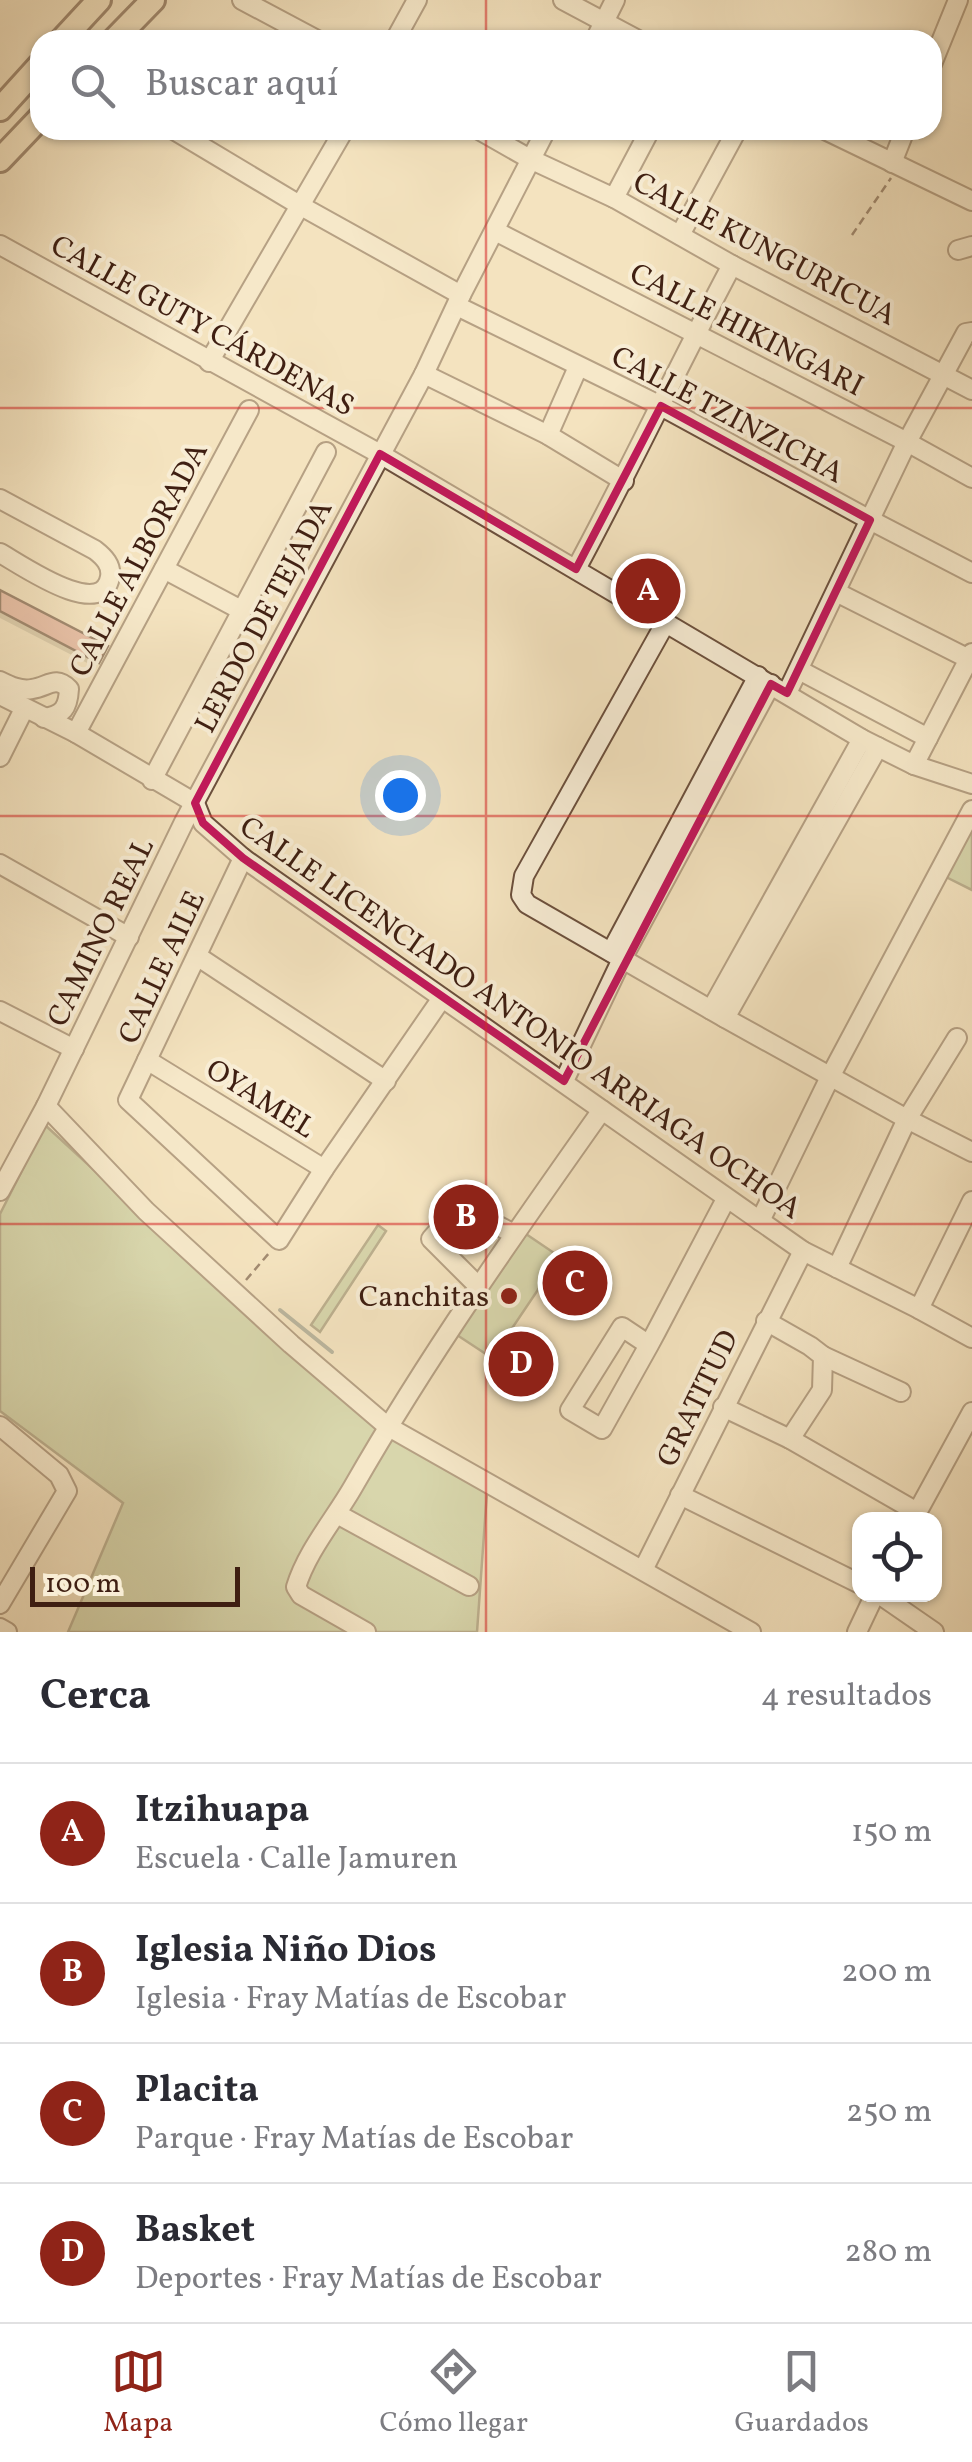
<!DOCTYPE html>
<html lang="es">
<head>
<meta charset="utf-8">
<style>
  :root { --surface:#fff; --page:#f7f7f7; --text:#2b2b33; --muted:#7c7c81; --line:#e1e1e2; --accent:#8f2418 }
  body { margin:0; font-family:Vollkorn,serif; background:var(--page); color:var(--text) }
  .controls { position:absolute; right:30px; bottom:30px; display:grid; overflow:hidden; border-radius:20px; box-shadow:0 2px 8px #0004 }
  .controls button { width:90px; height:90px; display:grid; place-items:center; padding:0; border:0; border-bottom:2px solid var(--line); background:var(--surface); color:var(--text); font:50px sans-serif }
  .scale { position:absolute; left:30px; bottom:25px; width:210px; box-sizing:border-box; padding-left:10px; border:5px solid #3f1f12; border-top:0; font-size:28px; line-height:35px; white-space:nowrap; color:#3f1f12; -webkit-text-stroke:8px #f8edd5; paint-order:stroke }
  .you { position:absolute; left:400px; top:795px; width:35px; height:35px; margin:-25px; border:8px solid #fff; border-radius:50%; background:#1a73e8; box-shadow:0 0 0 15px #1a73e833 }
  .badge { display:grid; place-items:center; width:65px; height:65px; border-radius:50%; background:var(--accent); color:#fff; font-size:32px; font-weight:700 }
  .pin { position:absolute; translate:-50% -50%; border:5px solid #fff; box-shadow:0 2px 10px #0006 }
  .list { margin:0; padding:0; list-style:none }
  h2 { display:flex; justify-content:space-between; align-items:center; height:130px; margin:0; padding:0 40px; font-size:42px }
  h2 small { font-size:32px; font-weight:400; color:var(--muted) }
  .list li { display:grid; grid-template-columns:65px 1fr auto; gap:30px; align-items:center; box-sizing:border-box; height:140px; padding:0 40px; border-top:2px solid var(--line) }
  .list b { display:block; font-size:38px; white-space:nowrap }
  .list p { margin:0; font-size:32px; white-space:nowrap; color:var(--muted) }
  .list em { font-size:32px; font-style:normal; color:var(--muted) }
  .icon { flex:none; width:55px; height:55px; fill:none; stroke:currentColor; stroke-width:2; stroke-linecap:round; stroke-linejoin:round }
  .map { position:relative; flex:none; width:972px; height:1632px; overflow:hidden }
  .search { position:absolute; background:var(--surface); box-shadow:0 2px 8px #0004; left:30px; right:30px; top:30px; height:110px; display:flex; align-items:center; gap:25px; box-sizing:border-box; padding:0 35px; border-radius:30px; color:var(--muted); font-size:38px }
  .sheet { height:690px; background:var(--surface) }
  nav { display:flex; justify-content:space-around; align-items:center; box-sizing:border-box; height:140px; border-top:2px solid var(--line); background:var(--surface); font-size:28px; color:var(--muted) }
  nav a { display:grid; justify-items:center; gap:5px }
  nav .on { color:var(--accent) }
  .map>svg:first-child { display:block }
</style>
</head>
<body>
<div class="map">
<svg width="972" height="1632" viewBox="0 0 972 1632">
  <rect width="100%" height="100%" fill="#f4e3bf"/>
  <filter id="stains"><feTurbulence type="fractalNoise" baseFrequency=".002" numOctaves="4"/><feColorMatrix values="0 0 0 0 .2 0 0 0 0 .09 0 0 0 0 .02 0 0 0 .5 -.17"/></filter>
  <radialGradient id="worn" r=".72"><stop offset=".6" stop-color="#630" stop-opacity="0"/><stop offset="1" stop-color="#630" stop-opacity=".3"/></radialGradient>
  <g fill="#b6c596" stroke="#7a7254" stroke-width="2.5">
    <path d="M972,827V890L946,877Z"/>
    <path d="M45,1125L373,1426L487,1492L477,1632H68L123,1503L0,1411V1214Z"/>
    <path d="M378,1225L386,1231L320,1332L311,1325Z"/>
    <path d="M526,1234L560,1257L492,1358L457,1335Z"/>
    <path d="M565,1258L602,1283L585,1309L547,1284Z"/>
    <path d="M510,1341L547,1367L532,1385L496,1361Z"/>
  </g>
  <path fill="#0003" d="M0,592L97,661L93,666L0,618Z"/>
  <g fill="none" stroke-linecap="round" stroke-linejoin="round">
    <path stroke="#777e75" stroke-width="4" d="M280,1310L332,1352"/>
  </g>
  <path fill="#dc9a8c" stroke="#3f1f12" stroke-width="2.5" d="M0,590L108,646L99,663L0,611Z"/>
  <g fill="none" stroke-linecap="round" stroke-linejoin="round">
    <defs>
      <g id="minor">
        <path d="M242,0L317,40"/>
        <path d="M563,0L638,40"/>
        <path d="M395,40L417,0"/>
        <path d="M595,40L615,0"/>
        <path d="M932,64L958,0"/>
        <path d="M174,130L301,206L461,295"/>
        <path d="M479,130L530,159L614,198L732,265L972,390"/>
        <path d="M825,130L972,201"/>
        <path d="M892,163L905,130"/>
        <path d="M614,198L650,130"/>
        <path d="M495,231L907,442L972,478"/>
        <path d="M680,235L737,130"/>
        <path d="M0,245L380,454L862,739L914,765L972,784"/>
        <path d="M958,250L972,246"/>
        <path d="M457,306L661,406L870,520L972,573"/>
        <path d="M209,362L344,130"/>
        <path d="M424,374L548,435L624,481"/>
        <path d="M548,435L578,367"/>
        <path d="M0,499L95,550C104,557 112,565 110,577C102,622 20,564 0,553"/>
        <path d="M164,569L241,610"/>
        <path d="M576,569C630,469 678,366 732,265"/>
        <path d="M836,592L969,659"/>
        <path d="M666,622L524,876L521,895L527,904L725,1018L907,1119L972,1152"/>
        <path d="M799,670L928,738"/>
        <path d="M0,681C10,686 20,691 32,689C48,687 55,675 69,689C68,708 63,715 44,718"/>
        <path d="M787,693L907,442L966,333L972,332"/>
        <path d="M0,695L76,733L195,803L203,823L243,858L803,1251L919,1309L972,1338"/>
        <path d="M76,733L249,410"/>
        <path d="M0,757L24,709"/>
        <path d="M914,765L972,653"/>
        <path d="M152,780L326,452"/>
        <path d="M243,858L128,1100L279,1240L324,1169L442,998"/>
        <path d="M0,864L129,937"/>
        <path d="M611,952L758,676"/>
        <path d="M197,956L386,1081"/>
        <path d="M711,1010L862,739"/>
        <path d="M0,1011L74,1049"/>
        <path d="M725,1018L878,747"/>
        <path d="M147,1060L324,1169"/>
        <path d="M564,1081L622,959L771,684"/>
        <path d="M46,1106L146,1211L291,1344L387,1426L751,1632"/>
        <path d="M0,1191L46,1106L184,822L424,374L461,295L546,130"/>
        <path d="M760,1221L831,1075L972,810"/>
        <path d="M837,1268L907,1119L957,1038"/>
        <path d="M478,1286L431,1239L460,1206L514,1234"/>
        <path d="M919,1309L972,1201"/>
        <path d="M766,1321L810,1346L823,1356L822,1390L790,1439"/>
        <path d="M649,1345L622,1327L570,1410L602,1429L649,1345L656,1332L726,1199"/>
        <path d="M823,1356L901,1392"/>
        <path d="M723,1407L790,1439L917,1512"/>
        <path d="M0,1426L59,1475L67,1491L0,1604"/>
        <path d="M680,1495L860,1584"/>
        <path d="M337,1514L469,1586"/>
        <path d="M913,1520L972,1412"/>
        <path d="M643,1570L803,1251"/>
        <path d="M879,1594L934,1632"/>
        <path d="M0,1628L7,1632"/>
        <path d="M366,1632L301,1595L296,1587C307,1551 334,1520 353,1487C428,1356 515,1233 602,1110"/>
        <path d="M857,1632L875,1594"/>
      </g>
      <g id="major">
        <path d="M62,40L99,0"/>
        <path d="M114,40L153,0"/>
        <path d="M0,109L40,65"/>
        <path d="M0,160L40,118"/>
      </g>
    </defs>
    <use href="#minor" stroke="#6c503d" stroke-width="22"/>
    <use href="#major" stroke="#3f1f12" stroke-width="28"/>
    <g stroke="#3f1f12" stroke-width="2.5" stroke-dasharray="8 5" stroke-linecap="butt">
      <path d="M852,235L891,178"/>
      <path d="M246,1280L270,1252"/>
    </g>
    <use href="#minor" stroke="#f8edd5" stroke-width="18"/>
    <use href="#major" stroke="#f4e3bf" stroke-width="22"/>
  </g>
  <path d="M0 0H972V1632H0ZM661,406L870,520L787,693L771,684L564,1081L243,858L203,823L195,803L380,454L576,569Z" fill="#f4e3bf" fill-opacity=".55" fill-rule="evenodd"/>
  <path fill="none" stroke="#c2185b" stroke-width="8" stroke-linejoin="round" d="M661,406L870,520L787,693L771,684L564,1081L243,858L203,823L195,803L380,454L576,569Z"/>
  <path fill="none" stroke="#d62828" stroke-width="2.5" stroke-opacity="0.55" d="M486,0V40M486,130V1632M0,408H972M0,816H972M0,1224H972"/>
  <circle fill="#8f2418" stroke="#f8edd5" stroke-width="4" cx="509" cy="1296" r="10"/>
  <g text-anchor="middle" stroke-width="8" stroke-linejoin="round" paint-order="stroke">
    <g font-size="30" fill="#3f1f12" stroke="#f8edd5">
      <text transform="translate(765 248) rotate(28)" y="10">CALLE KUNGURICUA</text>
      <text transform="translate(203 325) rotate(29)" y="10">CALLE GUTY CÁRDENAS</text>
      <text transform="translate(747 329) rotate(27)" y="10">CALLE HIKINGARI</text>
      <text transform="translate(728 414) rotate(28)" y="10">CALLE TZINZICHA</text>
      <text transform="translate(138 559) rotate(-62)" y="10">CALLE ALBORADA</text>
      <text transform="translate(263 616) rotate(-62)" y="10">LERDO DE TEJADA</text>
      <text transform="translate(100 932) rotate(-64)" y="10">CAMINO REAL</text>
      <text transform="translate(161 967) rotate(-65)" y="10">CALLE AILE</text>
      <text transform="translate(521 1017) rotate(35)" y="10">CALLE LICENCIADO ANTONIO ARRIAGA OCHOA</text>
      <text transform="translate(261 1098) rotate(32)" y="10">OYAMEL</text>
      <text transform="translate(697 1398) rotate(-64)" y="10">GRATITUD</text>
    </g>
    <g font-size="30" fill="#3f1f12" stroke="#f8edd5" text-anchor="end">
      <text x="489" y="1306">Canchitas</text>
    </g>
  </g>
  <rect width="100%" height="100%" filter="url(#stains)"/>
  <rect width="100%" height="100%" fill="url(#worn)"/>
</svg>
<div class="controls">
<button><svg class="icon" aria-label="locate" viewBox="0 0 24 24"><circle cx="12" cy="12" r="6"/><path d="M12 2v4M12 18v4M2 12h4M18 12h4"/></svg></button>
</div>
<div class="scale">100 m</div>
<div class="you"></div>
<div class="pin badge" style="left:648px;top:591px">A</div>
<div class="pin badge" style="left:466px;top:1217px">B</div>
<div class="pin badge" style="left:575px;top:1283px">C</div>
<div class="pin badge" style="left:521px;top:1364px">D</div>
<div class="search"><svg class="icon" aria-label="search" viewBox="0 0 24 24"><circle cx="10" cy="10" r="6"/><path d="M15 15l6 6"/></svg>Buscar aquí</div>
</div>
<section class="sheet">
<h2>Cerca<small>4 resultados</small></h2>
<ul class="list">
<li><span class="badge">A</span><div><b>Itzihuapa</b><p>Escuela · Calle Jamuren</p></div><em>150 m</em></li>
<li><span class="badge">B</span><div><b>Iglesia Niño Dios</b><p>Iglesia · Fray Matías de Escobar</p></div><em>200 m</em></li>
<li><span class="badge">C</span><div><b>Placita</b><p>Parque · Fray Matías de Escobar</p></div><em>250 m</em></li>
<li><span class="badge">D</span><div><b>Basket</b><p>Deportes · Fray Matías de Escobar</p></div><em>280 m</em></li>
</ul>
</section>
<nav>
<a class="on"><svg class="icon" aria-label="map" viewBox="0 0 24 24"><path d="M3 6l6-2 6 2 6-2v14l-6 2-6-2-6 2zM9 4v14M15 6v14"/></svg>Mapa</a>
<a><svg class="icon" aria-label="directions" viewBox="0 0 24 24"><path d="M12 3l9 9-9 9-9-9zM9 14v-3h6M13 9l2 2-2 2"/></svg>Cómo llegar</a>
<a><svg class="icon" aria-label="saved" viewBox="0 0 24 24"><path d="M7 4h10v16l-5-4-5 4z"/></svg>Guardados</a>
</nav>
</body>
</html>
